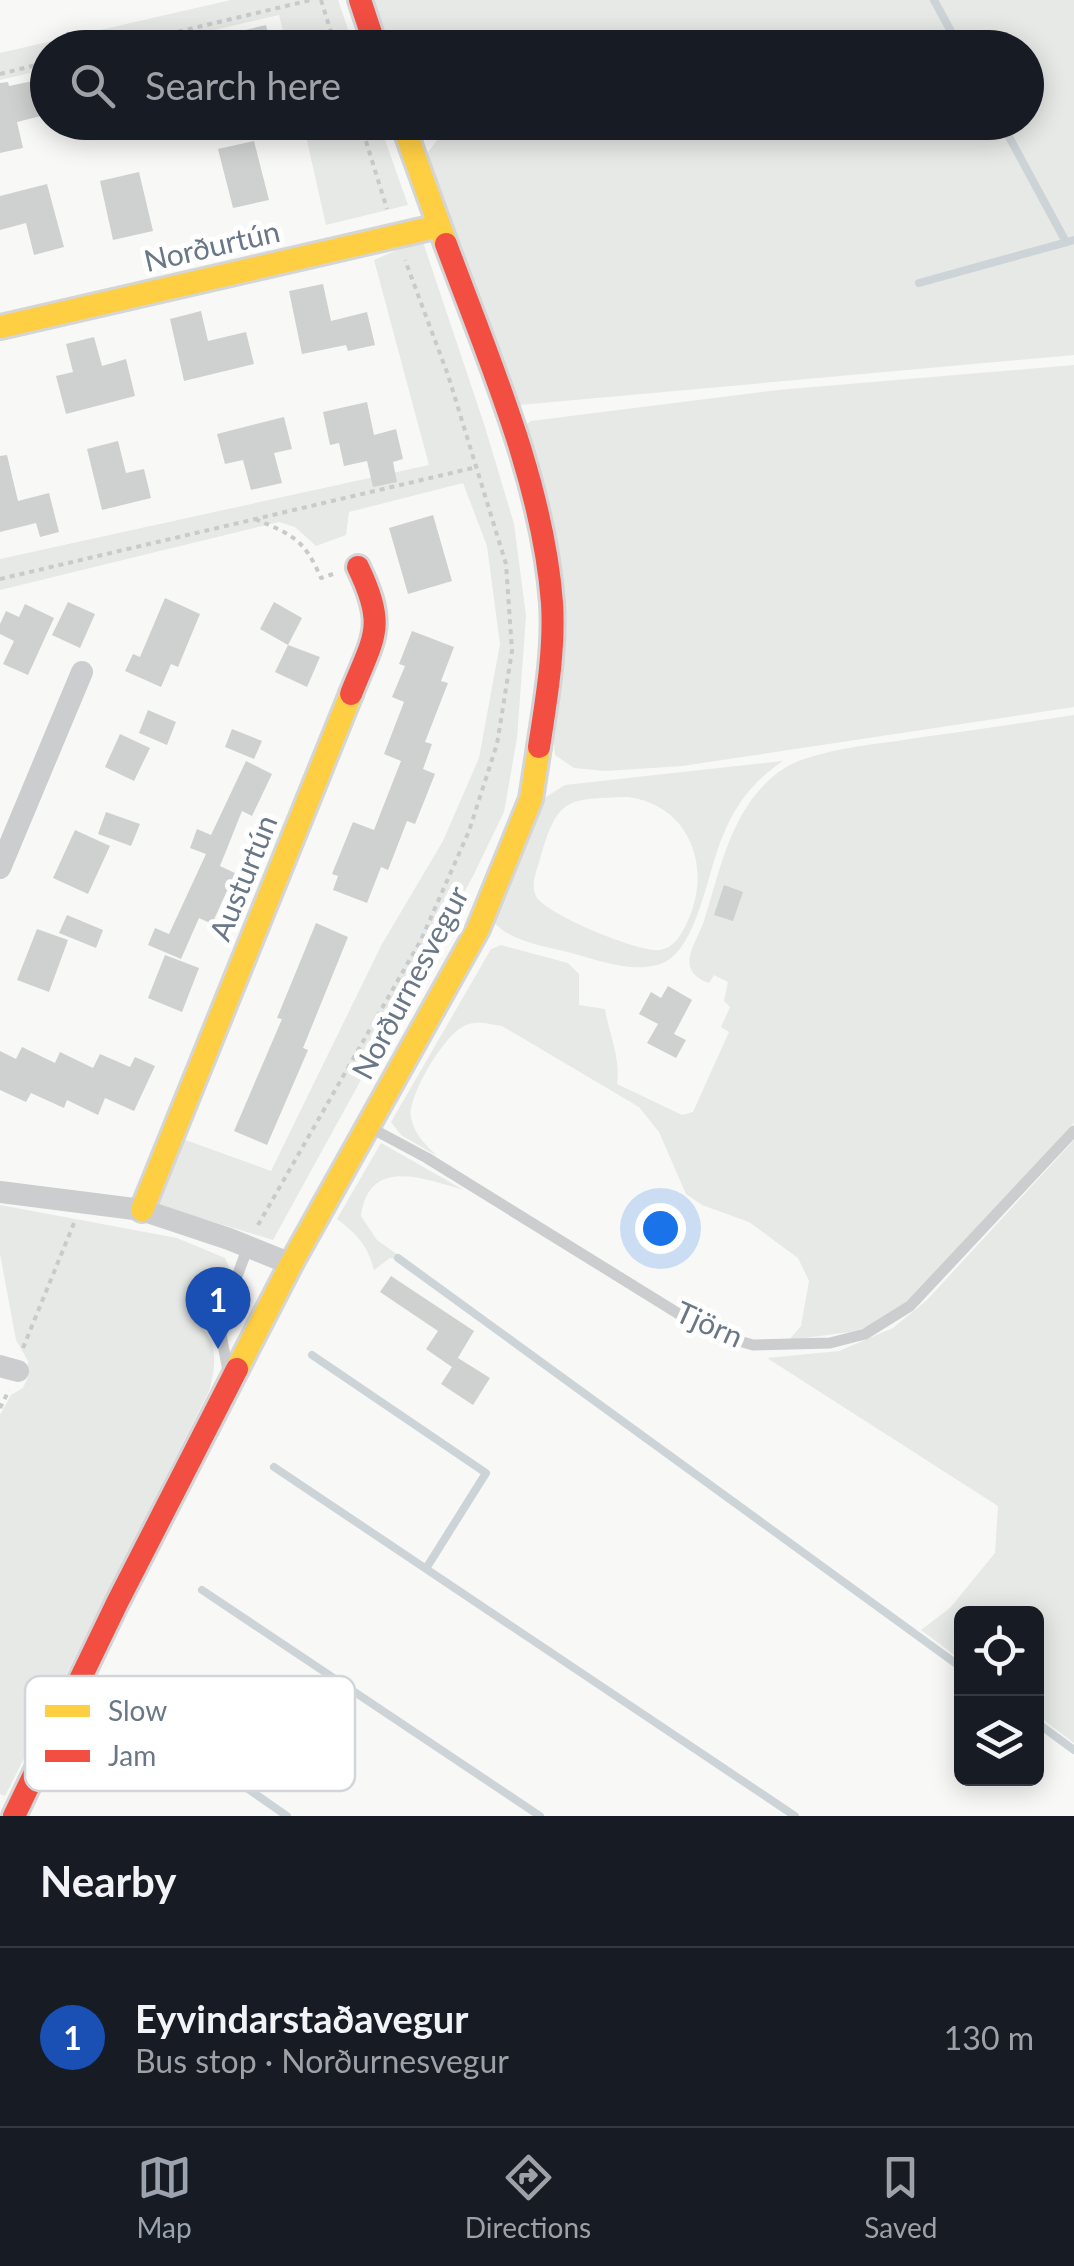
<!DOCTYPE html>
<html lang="en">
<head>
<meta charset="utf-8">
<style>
  :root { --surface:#171b24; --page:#242831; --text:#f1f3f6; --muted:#9ea1a6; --line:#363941; --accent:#9ba4ae }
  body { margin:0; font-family:Lato,sans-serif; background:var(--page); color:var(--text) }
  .controls { position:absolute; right:30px; bottom:30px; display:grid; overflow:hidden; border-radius:15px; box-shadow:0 5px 25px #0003 }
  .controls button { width:90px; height:90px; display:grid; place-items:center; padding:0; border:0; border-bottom:2px solid var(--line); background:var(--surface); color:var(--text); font:50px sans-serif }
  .you { position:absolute; left:660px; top:1228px; width:35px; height:35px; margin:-25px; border:8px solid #fff; border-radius:50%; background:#1a73e8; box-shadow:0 0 0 15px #1a73e833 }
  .badge { display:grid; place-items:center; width:65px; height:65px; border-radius:50%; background:var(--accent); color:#fff; font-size:32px; font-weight:700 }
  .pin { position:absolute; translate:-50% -82px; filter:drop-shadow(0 2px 5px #0008) }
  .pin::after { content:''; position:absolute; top:52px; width:35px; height:30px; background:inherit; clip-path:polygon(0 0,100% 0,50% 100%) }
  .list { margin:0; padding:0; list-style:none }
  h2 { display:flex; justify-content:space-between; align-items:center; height:130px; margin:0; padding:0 40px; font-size:42px }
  h2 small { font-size:32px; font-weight:400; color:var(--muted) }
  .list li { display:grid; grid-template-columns:65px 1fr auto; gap:30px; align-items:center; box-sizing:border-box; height:180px; padding:0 40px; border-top:2px solid var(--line) }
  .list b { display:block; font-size:38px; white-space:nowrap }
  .list p { margin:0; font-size:32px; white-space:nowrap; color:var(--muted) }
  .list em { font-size:32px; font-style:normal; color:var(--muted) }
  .icon { flex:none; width:55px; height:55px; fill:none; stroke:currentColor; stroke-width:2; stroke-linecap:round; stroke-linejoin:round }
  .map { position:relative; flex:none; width:1074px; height:1816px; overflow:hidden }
  .search { position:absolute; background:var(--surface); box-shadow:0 5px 25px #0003; left:30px; right:30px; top:30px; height:110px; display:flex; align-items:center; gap:25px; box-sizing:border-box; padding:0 35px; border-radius:55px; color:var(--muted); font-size:38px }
  .sheet { height:310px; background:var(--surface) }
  nav { display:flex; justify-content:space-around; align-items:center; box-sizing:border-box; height:140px; border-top:2px solid var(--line); background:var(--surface); font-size:28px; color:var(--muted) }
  nav a { display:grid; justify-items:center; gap:5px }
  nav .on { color:var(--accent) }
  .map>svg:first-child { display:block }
</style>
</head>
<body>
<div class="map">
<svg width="1074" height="1816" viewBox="0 0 1074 1816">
  <rect width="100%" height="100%" fill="#f8f8f7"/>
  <g fill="#e6e9e5" fill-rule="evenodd">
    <path d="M231,0H338L354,47H287L279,15L141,47L48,48L47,69L0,80V53Z"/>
    <path d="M364,0H1074V355L519,405L422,160L450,123L1026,122V48L380,47Z"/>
    <path d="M303,123H379L408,205L326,225Z"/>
    <path d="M422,239L485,427L514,524L526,616L517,738L504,812L473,876L273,1240L154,1204L180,1138L271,1171L382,944L443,841L479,758L500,644L487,546L463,483L349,512L346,535L316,546L295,527L279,522L0,590V559L429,465L374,260Z"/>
    <path d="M1074,365V707L682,766L605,771L574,768L555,755L523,427L531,421L778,390Z"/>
    <path d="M1074,715V1123L927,1284L897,1311L875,1325L850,1332L789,1340L801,1326L809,1281L798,1258L749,1222L702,1205L686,1194L659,1132L639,1107L502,1026C489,1024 476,1020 464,1026C444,1035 407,1097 411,1118C415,1135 425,1144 437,1156L401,1135L391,1122L491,949L501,945L568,963L579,974V1005L605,1009C609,1034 621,1059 617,1084L682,1115L693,1112L729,1032L721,1027L730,1007L724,1001L728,982L714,975L709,983C673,970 696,944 704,921C719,874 729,819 766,783C776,773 789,764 804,759C839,747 879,744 916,738C969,731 1021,723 1074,715Z"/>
    <path d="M783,761C754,780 734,806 722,838C708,870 698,945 665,962C639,975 601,961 575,954C547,946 510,943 492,920L541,800L565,785ZM627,797C688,804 712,865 689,918C683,932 676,947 660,950C640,953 544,914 536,896C530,885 537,870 540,859C558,797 566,799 627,797Z"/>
    <path d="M1074,1140V1743L1037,1715L1036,1614H962L961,1660L921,1630L950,1608L995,1553L998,1506L767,1358L839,1351L893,1328L927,1300Z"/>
    <path d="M381,1143L464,1190C424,1179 369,1156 361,1216L377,1240L405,1260L390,1258L374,1270C368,1246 357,1234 337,1219Z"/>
    <path d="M0,1205L177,1238L225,1258L231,1272L203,1329C219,1348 215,1369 209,1391L5,1796L0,1794V1415L11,1395L23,1388L28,1377V1361L16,1340L0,1254Z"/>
  </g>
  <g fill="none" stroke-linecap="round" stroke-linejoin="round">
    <g stroke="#cdd4d7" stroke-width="8">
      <path d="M934,0L960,48"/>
      <path d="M1001,122L1066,242"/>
      <path d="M919,283L1074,240"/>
      <path d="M398,1258L962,1668"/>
      <path d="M312,1355L486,1473L427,1567"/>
      <path d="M274,1467L795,1816"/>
      <path d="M202,1590L540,1816"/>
      <path d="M139,1713L287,1816"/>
      <path d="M1036,1722L1074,1750"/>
    </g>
  </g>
  <g fill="#cfd0d0">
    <path d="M266,25L272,48H204L203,40Z"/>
    <path d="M33,81L41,116L17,122L23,148L0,153V83L8,82L9,86Z"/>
    <path d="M254,141L269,200L233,208L218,149Z"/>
    <path d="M139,172L153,231L113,240L100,181Z"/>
    <path d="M47,184L64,247L34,255L26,223L0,230V196Z"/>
    <path d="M323,284L331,321L367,312L375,345L348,351L346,345L302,354L289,291Z"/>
    <path d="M201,311L208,341L246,332L254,364L184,381L170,319Z"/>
    <path d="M94,337L102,366L126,359L135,396L66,414L56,376L73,372L66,344Z"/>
    <path d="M367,402L374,435L396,429L403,459L393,462L397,482L373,487L367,461L344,466L339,443L330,445L323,412Z"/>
    <path d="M284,417L292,449L274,453L282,483L251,490L243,460L225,464L217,434Z"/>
    <path d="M118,441L126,473L144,469L151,498L102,510L87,449Z"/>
    <path d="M7,455L18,501L49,493L59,532L40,537L36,523L0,532V456Z"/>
    <path d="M433,515L452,581L408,594L389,528Z"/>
    <path d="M165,598L200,614L178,667L171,664L161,687L125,671L133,654L140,657Z"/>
    <path d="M68,602L95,614L80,648L52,635Z"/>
    <path d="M274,602L302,618L288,645L260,629Z"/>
    <path d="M25,604L54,618L28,675L3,664L14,641L0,634V624L6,611L19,617Z"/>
    <path d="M412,631L454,647L441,681L448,683L425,742L432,744L423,769L435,774L415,824L407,821L388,870L381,867L367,903L333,890L338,876L332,874L353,822L374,830L401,761L384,754L404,702L392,697L405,666L399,664Z"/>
    <path d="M288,645L320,657L307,687L275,672Z"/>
    <path d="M148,710L176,722L167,745L139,733Z"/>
    <path d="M232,729L262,741L254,759L225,747Z"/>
    <path d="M120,734L150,748L134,781L105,767Z"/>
    <path d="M246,761L272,774L252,816L242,811L220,866L235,873L212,924L199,918L181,959L148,945L155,928L169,934L206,854L190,848L197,829L211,835Z"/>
    <path d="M106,812L140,824L131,846L98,834Z"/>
    <path d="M75,830L110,846L88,894L53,878Z"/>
    <path d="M724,885L743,892L733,921L714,915Z"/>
    <path d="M67,915L103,930L96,948L59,933Z"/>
    <path d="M316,923L348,937L303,1048L308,1050L267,1145L234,1131L282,1019L277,1018Z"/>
    <path d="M37,929L68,940L49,992L17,980Z"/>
    <path d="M165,955L199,968L182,1012L148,998Z"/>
    <path d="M668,986L692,1000L674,1034L686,1040L676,1058L647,1043L658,1024L639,1014L651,992L661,998Z"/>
    <path d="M22,1047L55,1063L60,1052L93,1068L100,1054L130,1067L135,1057L155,1066L134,1111L105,1098L98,1115L67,1100L64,1108L31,1093L26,1102L0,1090V1051L16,1059Z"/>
    <path d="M391,1276L474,1331L456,1361L458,1358L490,1378L473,1405L441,1384L452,1367L426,1349L438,1331L380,1292Z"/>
  </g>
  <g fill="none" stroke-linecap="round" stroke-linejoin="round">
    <defs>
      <g id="slow">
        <path d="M402,122L446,244"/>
        <path d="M0,327L439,226"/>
        <path d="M142,1210L351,694"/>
        <path d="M237,1369L291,1264L478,929L531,799L539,747"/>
      </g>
      <g id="jam">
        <path d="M360,0L376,48"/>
        <path d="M446,244C488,358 543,482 552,603C555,650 546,701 539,747"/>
        <path d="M351,694C374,636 387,627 358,567"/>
        <path d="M14,1816L118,1601L237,1369"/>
      </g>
    </defs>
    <use href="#slow" stroke="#d4d5d6" stroke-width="28"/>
    <use href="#jam" stroke="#d4d5d6" stroke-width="28"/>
    <g stroke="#c9cacb" stroke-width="4" stroke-dasharray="5 5" stroke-linecap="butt">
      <path d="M321,0L336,48"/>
      <path d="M110,48L311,0"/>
      <path d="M0,74L48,62"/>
      <path d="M360,122L387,209"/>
      <path d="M255,519C293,535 304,539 321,578L333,574"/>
      <path d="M0,579L477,467"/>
      <path d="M258,1225L421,940L469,831L497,744L512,651L506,564L448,375L405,260"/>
      <path d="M23,1348L74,1223"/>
      <path d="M0,1408L9,1390"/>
    </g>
    <g stroke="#cccdce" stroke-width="11">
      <path d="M371,1128L427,1158L687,1319L722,1336L753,1345L830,1343L865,1334L910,1306L1074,1131"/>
      <path d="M228,1371L219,1324L248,1247"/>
    </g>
    <g stroke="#cccdce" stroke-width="22">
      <path d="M0,868L82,672"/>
      <path d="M0,1192L142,1210L229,1239L291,1264"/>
      <path d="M0,1366L18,1371"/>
    </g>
    <use href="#slow" stroke="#ffcf43" stroke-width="22"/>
    <use href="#jam" stroke="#f24e42" stroke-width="22"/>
  </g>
  <g text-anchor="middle" stroke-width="10" stroke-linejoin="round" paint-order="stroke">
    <g font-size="30" fill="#697786" stroke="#fff">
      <text transform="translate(212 247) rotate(-13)" y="10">Norðurtún</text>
      <text transform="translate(244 878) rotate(-68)" y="10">Austurtún</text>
      <text transform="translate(411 983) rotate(-62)" y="10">Norðurnesvegur</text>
      <text transform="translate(709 1325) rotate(24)" y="10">Tjörn</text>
    </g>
  </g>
  <rect x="25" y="1676" width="330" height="115" rx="15" fill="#fff" stroke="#d2d6db" stroke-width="2.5"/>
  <rect x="45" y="1705" width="45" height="12" fill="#ffcf43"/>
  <rect x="45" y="1750" width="45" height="12" fill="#f24e42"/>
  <g font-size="28" fill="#697786">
    <text x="108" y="1721">Slow</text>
    <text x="108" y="1766">Jam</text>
  </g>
</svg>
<div class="controls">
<button><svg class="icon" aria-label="locate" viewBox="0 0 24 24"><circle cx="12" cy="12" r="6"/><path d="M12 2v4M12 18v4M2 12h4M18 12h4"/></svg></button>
<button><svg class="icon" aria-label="layers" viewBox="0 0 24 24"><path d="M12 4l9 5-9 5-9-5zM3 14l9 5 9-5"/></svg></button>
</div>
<div class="you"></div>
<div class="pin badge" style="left:218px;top:1349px;background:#1a4fb4">1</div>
<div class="search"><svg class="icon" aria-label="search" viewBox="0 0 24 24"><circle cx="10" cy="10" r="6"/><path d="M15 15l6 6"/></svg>Search here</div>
</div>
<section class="sheet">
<h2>Nearby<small></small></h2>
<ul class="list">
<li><span class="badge" style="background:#1a4fb4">1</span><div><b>Eyvindarstaðavegur</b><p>Bus stop · Norðurnesvegur</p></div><em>130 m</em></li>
</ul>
</section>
<nav>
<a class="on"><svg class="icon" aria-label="map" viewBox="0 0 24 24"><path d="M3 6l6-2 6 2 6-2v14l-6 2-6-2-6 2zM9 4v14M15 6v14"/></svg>Map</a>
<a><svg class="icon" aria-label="directions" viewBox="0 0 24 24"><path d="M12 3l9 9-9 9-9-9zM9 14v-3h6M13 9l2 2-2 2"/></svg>Directions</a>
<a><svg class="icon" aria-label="saved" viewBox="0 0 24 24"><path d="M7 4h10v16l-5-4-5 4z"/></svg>Saved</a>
</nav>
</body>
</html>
